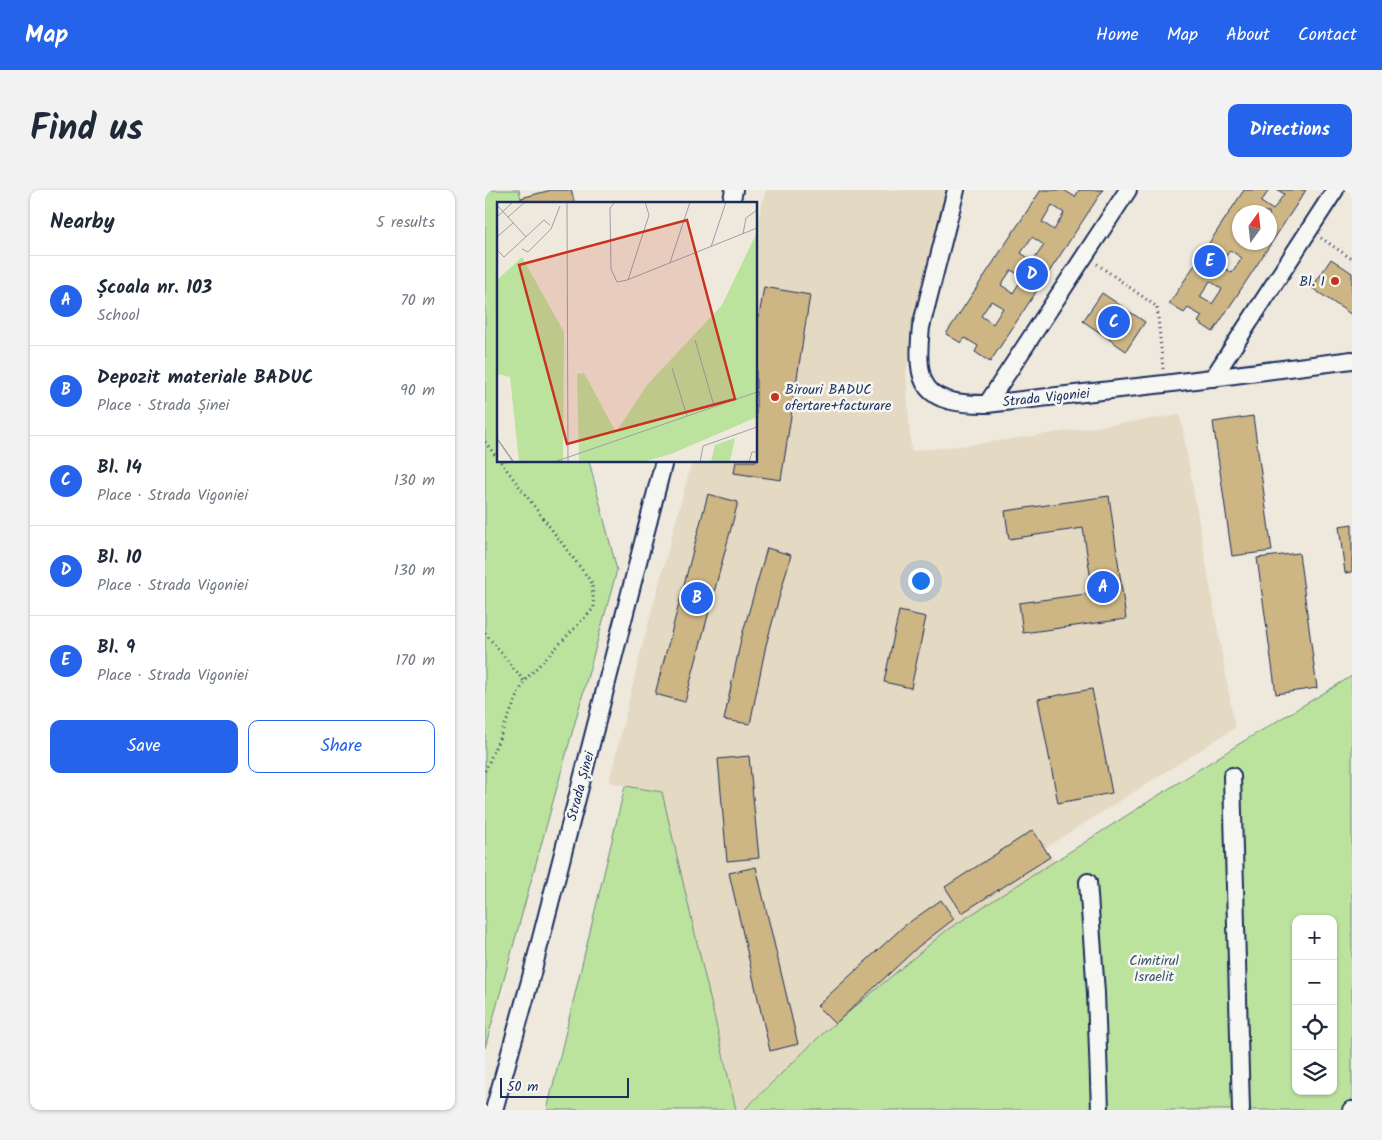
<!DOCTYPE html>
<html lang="en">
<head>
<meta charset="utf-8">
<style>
  :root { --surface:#fff; --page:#f2f2f3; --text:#1f2937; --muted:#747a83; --line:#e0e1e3; --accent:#2563eb }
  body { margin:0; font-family:Kalam,sans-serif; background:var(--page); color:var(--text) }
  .controls { position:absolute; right:15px; bottom:15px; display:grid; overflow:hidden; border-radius:10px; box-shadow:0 1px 4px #0004 }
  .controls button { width:45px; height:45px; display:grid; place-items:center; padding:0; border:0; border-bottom:1px solid var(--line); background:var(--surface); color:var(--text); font:25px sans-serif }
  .compass { position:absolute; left:747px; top:15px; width:45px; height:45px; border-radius:50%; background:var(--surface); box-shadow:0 1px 4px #0004; rotate:15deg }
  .scale { position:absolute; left:15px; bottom:12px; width:129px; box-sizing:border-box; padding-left:5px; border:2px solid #1b2f5e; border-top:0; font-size:14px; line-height:18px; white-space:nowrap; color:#1b2f5e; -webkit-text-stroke:4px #f6f6f2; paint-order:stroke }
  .you { position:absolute; left:435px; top:390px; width:18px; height:18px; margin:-12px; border:4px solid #fff; border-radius:50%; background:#1a73e8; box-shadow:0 0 0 8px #1a73e833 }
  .badge { display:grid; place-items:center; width:32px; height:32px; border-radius:50%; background:var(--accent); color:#fff; font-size:16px; font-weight:700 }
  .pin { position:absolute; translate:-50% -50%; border:2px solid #fff; box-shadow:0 1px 5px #0006 }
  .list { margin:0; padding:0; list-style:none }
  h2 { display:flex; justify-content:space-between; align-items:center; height:65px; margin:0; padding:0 20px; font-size:21px }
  h2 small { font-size:16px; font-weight:400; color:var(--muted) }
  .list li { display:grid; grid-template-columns:32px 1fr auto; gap:15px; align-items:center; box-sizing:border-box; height:90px; padding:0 20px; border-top:1px solid var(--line) }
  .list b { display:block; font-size:19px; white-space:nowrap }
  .list p { margin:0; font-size:16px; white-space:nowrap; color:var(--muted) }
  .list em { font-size:16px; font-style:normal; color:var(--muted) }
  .actions { display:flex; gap:10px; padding:15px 20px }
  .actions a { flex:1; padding:11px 0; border:1px solid var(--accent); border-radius:10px; text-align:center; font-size:18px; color:var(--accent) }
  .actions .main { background:var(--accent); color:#fff }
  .icon { flex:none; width:28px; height:28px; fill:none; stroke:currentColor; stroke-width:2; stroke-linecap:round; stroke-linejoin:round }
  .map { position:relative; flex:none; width:867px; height:920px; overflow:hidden; border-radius:10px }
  header { display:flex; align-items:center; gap:30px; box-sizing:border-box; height:70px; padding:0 25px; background:var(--accent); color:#fff }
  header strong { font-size:24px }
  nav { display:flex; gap:28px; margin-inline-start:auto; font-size:18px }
  .intro { display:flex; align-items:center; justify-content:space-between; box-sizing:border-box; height:120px; padding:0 30px }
  h1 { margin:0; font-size:35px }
  .button { padding:12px 22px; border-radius:10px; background:var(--accent); color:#fff; font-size:18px; font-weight:700 }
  main { display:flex; gap:30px; padding:0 30px }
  aside { flex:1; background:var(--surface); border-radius:10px; box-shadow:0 1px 4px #0004 }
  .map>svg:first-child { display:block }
</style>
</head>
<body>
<header>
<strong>Map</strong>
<nav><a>Home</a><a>Map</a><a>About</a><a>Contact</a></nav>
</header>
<div class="intro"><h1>Find us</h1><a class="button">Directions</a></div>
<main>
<aside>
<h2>Nearby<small>5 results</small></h2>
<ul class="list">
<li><span class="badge">A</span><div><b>Școala nr. 103</b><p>School</p></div><em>70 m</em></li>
<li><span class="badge">B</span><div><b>Depozit materiale BADUC</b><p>Place · Strada Șinei</p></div><em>90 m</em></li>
<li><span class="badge">C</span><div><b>Bl. 14</b><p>Place · Strada Vigoniei</p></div><em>130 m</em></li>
<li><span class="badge">D</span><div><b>Bl. 10</b><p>Place · Strada Vigoniei</p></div><em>130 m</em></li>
<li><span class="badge">E</span><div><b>Bl. 9</b><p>Place · Strada Vigoniei</p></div><em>170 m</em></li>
</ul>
<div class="actions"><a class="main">Save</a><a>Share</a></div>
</aside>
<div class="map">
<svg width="867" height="920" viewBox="0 0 867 920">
  <rect width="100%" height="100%" fill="#eee9dc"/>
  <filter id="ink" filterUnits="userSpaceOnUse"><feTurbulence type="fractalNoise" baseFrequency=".02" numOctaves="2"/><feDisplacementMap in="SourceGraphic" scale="10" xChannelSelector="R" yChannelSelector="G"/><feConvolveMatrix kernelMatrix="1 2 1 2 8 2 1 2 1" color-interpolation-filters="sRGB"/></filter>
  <g filter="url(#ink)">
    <path fill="#e4d9c2" d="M281,0H462L431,124L421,183L426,261L484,255L695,225L750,538L560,658L570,672L462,740L335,846L259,920H251L177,603L124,592L156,461L207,271H271V36Z"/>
    <g fill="#bce39e" stroke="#6c897e" fill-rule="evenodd">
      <path d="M0,0H34L37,14H14V271H104L132,380L0,858Z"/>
      <path d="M867,486V920H259L335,846L462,740L754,554ZM811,729H848V901H811Z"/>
      <path d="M140,596L177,602L251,920H62Z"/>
    </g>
    <g fill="#cdb584" stroke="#1b2f5e" fill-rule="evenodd">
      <path d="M66,0H86L90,14H37L36,8Z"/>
      <path d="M556,0H579L590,7L594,0H618L505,172L490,162L493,156L480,148L476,153L461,144ZM567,15L579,23L569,40L557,32ZM547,47L559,55L548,71L536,63ZM526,80L538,87L528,103L516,95ZM506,111L518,118L508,134L496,126Z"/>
      <path d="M759,0H784L776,12L788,20L799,4L793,0H821L728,142L713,132L717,126L703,118L699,123L684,114ZM754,22H784V52H754ZM745,60L757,68L747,83L735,75ZM725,91L737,99L727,114L715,107Z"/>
      <path d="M846,69L867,83V125L827,98Z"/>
      <path d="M279,97L325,105L296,290L249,283L251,271H271V144Z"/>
      <path d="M617,103L660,132L641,161L598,131Z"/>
      <path d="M768,226L787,361L747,366L728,232Z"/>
      <path d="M223,304L253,312L200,512L170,504Z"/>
      <path d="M624,306L641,429L538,443L534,413L608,403L598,338L524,349L520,321Z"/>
      <path d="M867,334V382L860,383L854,336Z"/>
      <path d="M282,358L306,365L281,455L265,534L239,530L256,449Z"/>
      <path d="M814,363L832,498L791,504L772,368Z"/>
      <path d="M414,421L441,427L426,498L399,492Z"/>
      <path d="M607,499L627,603L573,613L553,509Z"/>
      <path d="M264,566L274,668L242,671L233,569Z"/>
      <path d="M548,640L565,667L477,723L460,697Z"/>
      <path d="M271,677L313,854L285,861L244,683Z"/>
      <path d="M456,710L469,729L434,756L350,834L332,816L419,736Z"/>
    </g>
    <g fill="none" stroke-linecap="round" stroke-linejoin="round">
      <defs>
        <g id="minor">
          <path d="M471,0L436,137C430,197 438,214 502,214L679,194L867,170"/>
          <path d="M246,14L249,0"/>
          <path d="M728,188L850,0"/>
          <path d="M502,214L643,0"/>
          <path d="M747,586L756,920"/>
          <path d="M603,692L611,803L615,920"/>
          <path d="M9,920L45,791L179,271"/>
          <path d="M866,920H867"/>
        </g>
      </defs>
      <use href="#minor" stroke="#1b2f5e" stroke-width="20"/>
      <g stroke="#1b2f5e" stroke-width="3" stroke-dasharray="1 4" stroke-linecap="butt">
        <path d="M836,48L867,69"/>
        <path d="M612,74L672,117L678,179"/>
        <path d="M0,252L14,270"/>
        <path d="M0,443L39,491"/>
        <path d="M0,581L39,491L109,418L107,393L15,271"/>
      </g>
      <use href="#minor" stroke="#f6f6f2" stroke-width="16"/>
    </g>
  </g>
  <g fill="#c8321e" stroke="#f6f6f2" stroke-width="2">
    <circle cx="850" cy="91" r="5"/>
    <circle cx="290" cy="207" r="5"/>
  </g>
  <g text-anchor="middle" stroke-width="5" stroke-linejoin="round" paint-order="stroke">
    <g font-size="14" fill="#1b2f5e" stroke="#f6f6f2" text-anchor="end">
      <text x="840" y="96">Bl. 1</text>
      <text x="300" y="204" text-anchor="start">Birouri BADUC<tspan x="300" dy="16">ofertare+facturare</tspan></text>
    </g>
    <g font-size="14" fill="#1b2f5e" stroke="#f6f6f2">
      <text transform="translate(561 207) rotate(-6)" y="5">Strada Vigoniei</text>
      <text transform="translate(95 596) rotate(-75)" y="5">Strada Șinei</text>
    </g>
    <g font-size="14" fill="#3b536b" stroke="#f6f6f2">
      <text x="669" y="775">Cimitirul<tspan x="669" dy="16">Israelit</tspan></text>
    </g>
  </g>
  <g transform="translate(12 12)">
    <rect width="260" height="260" fill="#eee9dc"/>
    <path d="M260,30V215L174,252L146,260H82L80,172L87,171L119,230L150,183L225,103ZM25,55L67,130L66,260H22L13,175L0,172V78ZM238,236L233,260H214L218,243Z" fill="#bce39e"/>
    <path fill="none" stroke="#9a9faa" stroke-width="1" d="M70,0L71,260M118,0L113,6L114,67L120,80L130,78L260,26M0,3L29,35M0,15L16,0M11,15L28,0M246,32L249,16L260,8M0,35L16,21M214,45L229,0M25,47L31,50L54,27L63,4M0,48L7,55L47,18L53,23M173,61L193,0M131,78L152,13L148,0M198,138L217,204M175,166L190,214M0,236L17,260M0,237L16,260M57,260L260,190M203,260L206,244L260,225M252,260L255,250H260"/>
    <path fill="#c8321e" fill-opacity="0.15" stroke="#c8321e" stroke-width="2.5" d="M190,18L238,197L70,242L22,63Z"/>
    <rect width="260" height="260" fill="none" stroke="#1b2f5e" stroke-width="2.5"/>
  </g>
</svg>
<div class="controls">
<button>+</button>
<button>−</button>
<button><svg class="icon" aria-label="locate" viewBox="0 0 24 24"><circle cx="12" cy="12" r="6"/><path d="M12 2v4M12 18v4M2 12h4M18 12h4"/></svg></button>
<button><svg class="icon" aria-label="layers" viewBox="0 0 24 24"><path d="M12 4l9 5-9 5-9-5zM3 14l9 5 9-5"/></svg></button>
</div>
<svg class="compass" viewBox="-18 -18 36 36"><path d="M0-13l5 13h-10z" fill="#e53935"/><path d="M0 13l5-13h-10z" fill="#747a83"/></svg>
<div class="scale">50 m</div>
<div class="you"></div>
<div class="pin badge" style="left:618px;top:397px">A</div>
<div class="pin badge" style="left:212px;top:408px">B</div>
<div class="pin badge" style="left:629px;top:132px">C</div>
<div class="pin badge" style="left:547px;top:84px">D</div>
<div class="pin badge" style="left:725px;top:71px">E</div>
</div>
</main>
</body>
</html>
